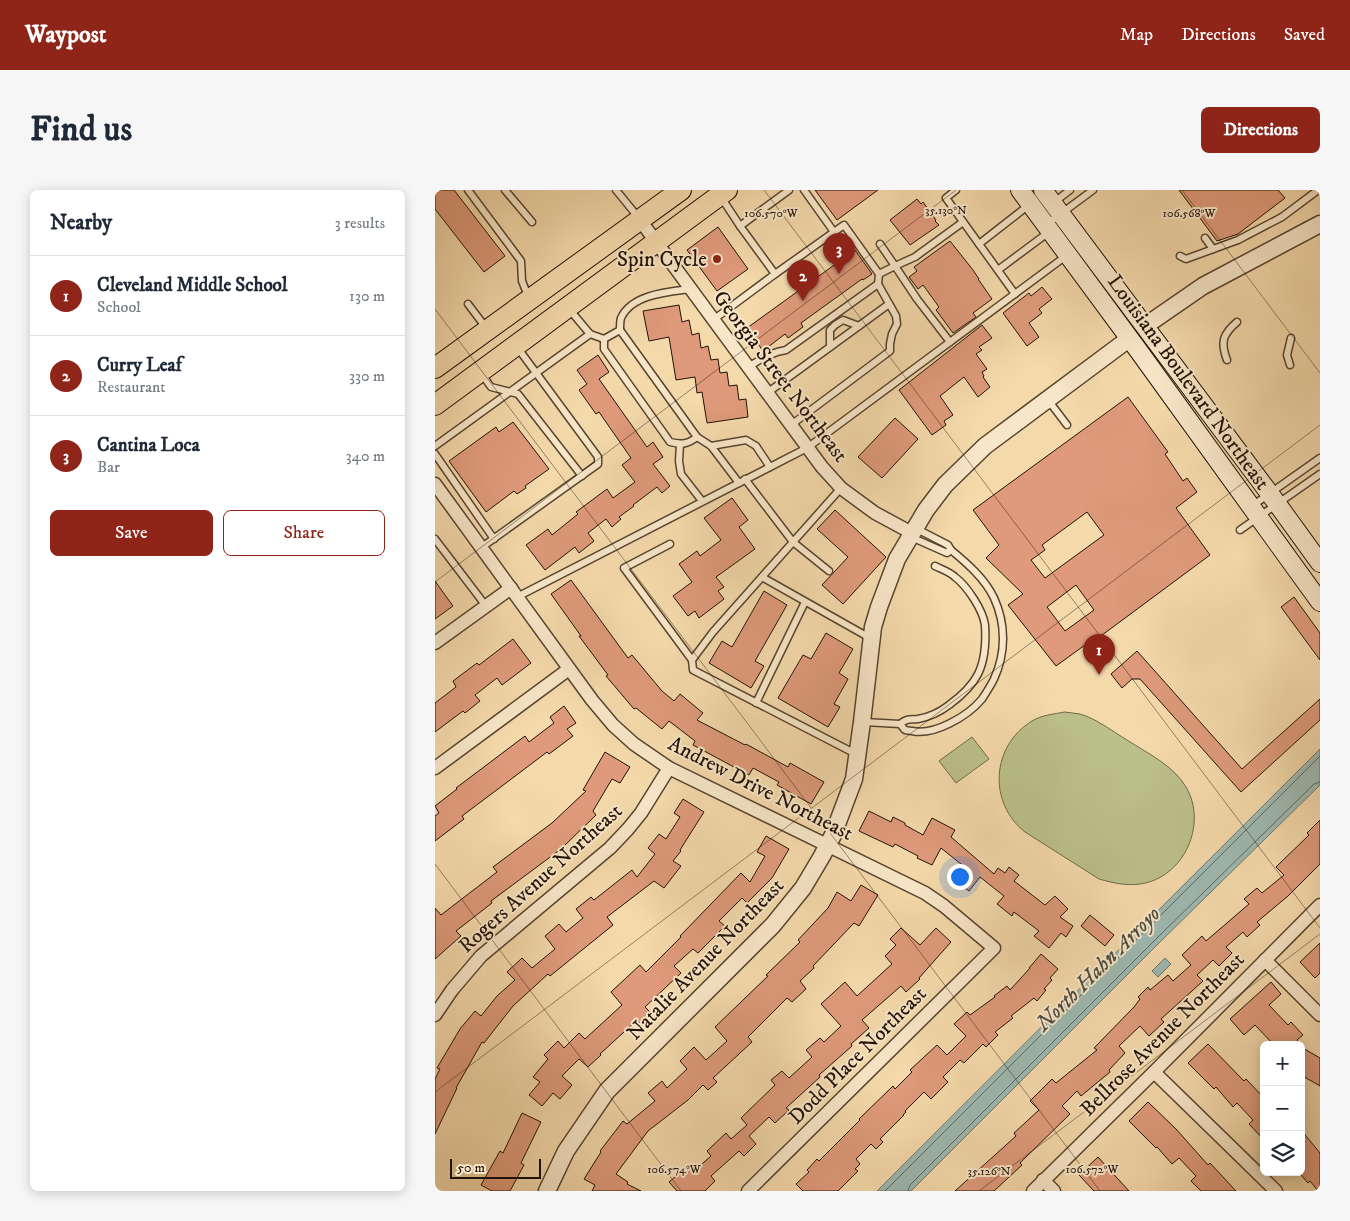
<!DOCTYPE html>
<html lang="en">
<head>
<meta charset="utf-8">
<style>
  :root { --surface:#fff; --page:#f6f6f7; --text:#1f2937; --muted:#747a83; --line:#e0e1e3; --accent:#8f2418 }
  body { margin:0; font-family:"IM FELL DW Pica",serif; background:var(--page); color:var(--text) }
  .controls { position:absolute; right:15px; bottom:15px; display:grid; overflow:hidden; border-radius:8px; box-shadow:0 2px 12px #0003 }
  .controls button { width:45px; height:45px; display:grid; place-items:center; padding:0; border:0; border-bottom:1px solid var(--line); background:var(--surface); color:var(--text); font:25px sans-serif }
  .scale { position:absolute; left:15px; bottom:12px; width:91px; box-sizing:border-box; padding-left:5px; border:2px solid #231306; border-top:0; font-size:14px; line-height:18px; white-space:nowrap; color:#231306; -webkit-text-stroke:4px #f8e6c8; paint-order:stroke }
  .you { position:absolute; left:524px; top:686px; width:18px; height:18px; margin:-12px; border:4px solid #fff; border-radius:50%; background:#1a73e8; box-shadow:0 0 0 8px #1a73e833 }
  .badge { display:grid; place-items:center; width:32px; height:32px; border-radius:50%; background:var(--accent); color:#fff; font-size:16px; font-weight:700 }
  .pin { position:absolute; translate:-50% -41px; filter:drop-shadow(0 1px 2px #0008) }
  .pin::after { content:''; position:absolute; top:26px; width:18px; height:15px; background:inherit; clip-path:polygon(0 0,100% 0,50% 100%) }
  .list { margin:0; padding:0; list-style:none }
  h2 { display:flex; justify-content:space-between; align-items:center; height:65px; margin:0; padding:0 20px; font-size:21px }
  h2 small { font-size:16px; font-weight:400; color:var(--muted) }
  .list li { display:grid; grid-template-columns:32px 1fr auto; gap:15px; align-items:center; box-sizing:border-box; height:80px; padding:0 20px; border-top:1px solid var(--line) }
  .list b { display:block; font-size:19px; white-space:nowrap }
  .list p { margin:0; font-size:16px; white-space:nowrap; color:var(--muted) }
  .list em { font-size:16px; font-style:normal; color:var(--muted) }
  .actions { display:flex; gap:10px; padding:15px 20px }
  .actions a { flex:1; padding:11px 0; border:1px solid var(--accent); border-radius:8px; text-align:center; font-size:18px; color:var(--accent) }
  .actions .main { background:var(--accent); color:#fff }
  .icon { flex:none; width:28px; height:28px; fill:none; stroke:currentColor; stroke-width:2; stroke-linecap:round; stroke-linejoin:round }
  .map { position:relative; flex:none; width:885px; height:1001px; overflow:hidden; border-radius:8px }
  header { display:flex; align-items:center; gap:30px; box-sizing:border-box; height:70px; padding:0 25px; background:var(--accent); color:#fff }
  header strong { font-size:24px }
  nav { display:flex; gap:28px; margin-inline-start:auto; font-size:18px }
  .intro { display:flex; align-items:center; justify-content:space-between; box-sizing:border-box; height:120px; padding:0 30px }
  h1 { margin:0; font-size:35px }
  .button { padding:12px 22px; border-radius:8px; background:var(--accent); color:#fff; font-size:18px; font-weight:700 }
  main { display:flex; gap:30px; padding:0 30px }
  aside { flex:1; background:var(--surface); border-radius:8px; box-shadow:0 2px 12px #0003 }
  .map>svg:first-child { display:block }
</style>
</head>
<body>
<header>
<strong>Waypost</strong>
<nav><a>Map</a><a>Directions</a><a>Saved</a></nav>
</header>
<div class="intro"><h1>Find us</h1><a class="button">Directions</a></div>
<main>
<aside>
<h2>Nearby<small>3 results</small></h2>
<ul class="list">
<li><span class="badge">1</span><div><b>Cleveland Middle School</b><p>School</p></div><em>130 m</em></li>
<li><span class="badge">2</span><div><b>Curry Leaf</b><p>Restaurant</p></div><em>330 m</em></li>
<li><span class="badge">3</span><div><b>Cantina Loca</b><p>Bar</p></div><em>340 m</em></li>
</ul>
<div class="actions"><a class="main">Save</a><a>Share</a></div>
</aside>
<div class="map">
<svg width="885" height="1001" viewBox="0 0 885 1001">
  <rect width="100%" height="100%" fill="#f4d9ab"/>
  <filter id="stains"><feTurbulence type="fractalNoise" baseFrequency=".004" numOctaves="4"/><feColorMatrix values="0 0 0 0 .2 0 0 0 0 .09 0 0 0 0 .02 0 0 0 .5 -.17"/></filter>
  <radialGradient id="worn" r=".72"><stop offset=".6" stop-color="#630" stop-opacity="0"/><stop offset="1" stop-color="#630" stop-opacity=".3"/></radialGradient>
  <g fill="#bbbf89" stroke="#6f6948">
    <path d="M630,522C635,523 640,523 645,524C662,529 677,541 692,550C712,563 738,575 751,597C773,634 749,688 705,694C691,696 678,693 664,689L590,642C553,613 556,556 597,531C607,525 619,524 630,522Z"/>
    <path d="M537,547L554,569L521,593L504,571Z"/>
  </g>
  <g fill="#9eb9b2" stroke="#6d776d">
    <path d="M885,559V595L724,753L476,1001H442Z"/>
    <path d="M730,768L736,774L723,787L717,781Z"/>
  </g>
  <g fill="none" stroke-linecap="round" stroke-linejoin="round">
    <g stroke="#60665c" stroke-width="1">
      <path d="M450,1001L885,566"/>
      <path d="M473,1001L475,995L721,749L879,594L885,592"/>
    </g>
  </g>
  <g fill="#de9a7a" stroke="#231306" fill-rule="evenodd">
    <path d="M0,0H19L70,66L49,82L0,19Z"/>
    <path d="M380,0H443L402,30Z"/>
    <path d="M744,0H843L850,8L803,44L782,51Z"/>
    <path d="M482,9L486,14L488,12L501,30L500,31L504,35L475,55L455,30Z"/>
    <path d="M283,37L313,79L282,101L252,60Z"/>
    <path d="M515,51L538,80L544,89H543L557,109L538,123L541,127L518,143L501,120L504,117L488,95L483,99L474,87L482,81L479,77Z"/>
    <path d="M420,60L437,84L428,90L427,89L366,133L368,137L353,148L350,144L328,161L312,138Z"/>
    <path d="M607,97L617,109L604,119L607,123L594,133L604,147L592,156L568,123L594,103L596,106Z"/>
    <path d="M244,115L247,132L254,130L257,145L264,143L266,158L273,156L276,170L283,169L285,183L292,182L294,196L302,195L304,210L311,209L313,227L272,233L267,202L262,203L260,187L241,190L234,147L214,151L208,121Z"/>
    <path d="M547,135L557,148L544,157L547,160L541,164L552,179L547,182L549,186L548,187L555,197L543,207L529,187L505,206L518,225L509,231L511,235L497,245L464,200Z"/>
    <path d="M163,165L174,182L164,189L212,257L218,252L228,267L218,274L235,296L227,303L222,297L198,315L199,316L184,327L186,329L177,337L171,329L153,343L159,351L144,363L140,357L110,380L91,355L113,339L117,345L143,324L141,322L172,299L178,308L200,292L187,275L196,268L164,222L161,224L144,200L152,194L142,180Z"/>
    <path d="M693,207L733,262L730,264L748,291L752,288L762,302L741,318L775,365L651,457L650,455L621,476L573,415L588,404L551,368L564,355L538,320ZM652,322L669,345L610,388L596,370L610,360L607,355ZM641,395L659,420L630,441L612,417Z"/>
    <path d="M460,228L483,249L447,288L423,267Z"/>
    <path d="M78,232L114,279L90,296L91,298L82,304L79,301L51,322L14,271L61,237L64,242Z"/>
    <path d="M297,308L313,330L304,337L320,359L281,387L289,397L283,401L289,409L264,428L260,421L253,426L238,406L257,392L244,374L262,361L265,366L286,350L269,328Z"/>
    <path d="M400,320L451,367L408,414L387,395L413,367L382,339Z"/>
    <path d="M136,390L193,468L197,465L227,501L239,511L245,504L268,523L262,530L310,555L311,554L353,577L355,573L389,592L376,614L342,595L344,592L318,578L314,585L258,555L260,551L234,531L227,539L201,518L199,519L171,486L173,485L144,446H146L116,404Z"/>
    <path d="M0,391L18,416L0,429Z"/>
    <path d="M329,401L352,415L320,471L329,476L316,498L274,473L287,451L297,457Z"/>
    <path d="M859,407L885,443V470L846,417Z"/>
    <path d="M391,443L418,459L404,483L413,489L399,514L405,517L393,537L343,508L368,465L376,469Z"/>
    <path d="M78,449L96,473L67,495L62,488L40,505L45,511L30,523L28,521L0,542V513L21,497L18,491L42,473L44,475Z"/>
    <path d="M702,461L807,579L885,509V530L806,602L705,489H697L687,498L676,484Z"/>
    <path d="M129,516L141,533L132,539L138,546L114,564L112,562L67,596L27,626L29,629L0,651V626L4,623L0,616L22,599L21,598L90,546L94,552L119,533L115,527Z"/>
    <path d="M170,562L195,577L185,593L177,589L158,621L161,625L126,659L56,711L57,713L21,741L26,746L0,769V718L6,725L62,682L58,677L117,633L151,601L148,600Z"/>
    <path d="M248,609L269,622L245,660L246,661L238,671L246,676L229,698L219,691L172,727L178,735L115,786L113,784L78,816L49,853L47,852L21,898H22L0,944V889L5,879L2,878L25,839L40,821L46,826L62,806L80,790L72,782L87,768L97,778L120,759L110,746L124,734L131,742L148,728L141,719L156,707L159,710L197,680L202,687L220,664L213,658L224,644L231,649L245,627L239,623Z"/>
    <path d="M434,621L456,632L458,627L470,633V635L488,645L497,628L520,640L516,647L559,684L563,678L570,683L574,677L584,685L579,691L610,715L620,706L633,719L625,727L638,736L631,747L626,743L614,758L599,746L604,741L579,722L577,726L562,714L569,706L545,687L534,701L521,691L531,678L506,658L497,675L482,668L483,666L460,654L458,657L424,641Z"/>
    <path d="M885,630V674L853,706L822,732L825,735L812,747L808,742L791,757L797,763L784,776L778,770L762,785L768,791L726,829L729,832L714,846L705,836L684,856L690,863L674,880L675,882L646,906L642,901L627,916L635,924L585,973L587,975L559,1001H520L581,946L579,943L604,920L595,911L617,889L621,893L662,860L659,858L699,817L705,809L703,807L713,797L715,800L733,785L738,791L756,775L747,765L767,746L771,751L814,714L809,709L822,698L827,703L849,685L841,677L874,645L872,643Z"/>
    <path d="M331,646L354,659L337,688L312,713L307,708L284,731L290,736L263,763L258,759L239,776L246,783L210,817L218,825L207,836L202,830L165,864L166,865L153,877L144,869L127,886L137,895L125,909L118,903L107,916L94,905L105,892L98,887L113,869L109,865L123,851L129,858L144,843L150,849L187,815L176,802L205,775L211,782L246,747L245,746L306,683L315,692L330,666L322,662Z"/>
    <path d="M426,695L443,705L424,736L419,733L378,776L379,778L365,791L371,799L357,812L352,808L313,847L317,852L278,888L282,892L273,900L268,895L253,910L213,941L181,984L193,992L192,994L206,1001H157L160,995L149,989L166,962L165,961L188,931L192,934L220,911L213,903L227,891L232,898L252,879L245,871L259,857L271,870L292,851L280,837L333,786L331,785L365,752L363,750L393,718L402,702L416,711Z"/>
    <path d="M655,725L679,745L670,756L646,736Z"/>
    <path d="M466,738L485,755L501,738L516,752L484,788L485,789L471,802L466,796L427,830L434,838L416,854L417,856L384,885L385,887L351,918L354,920L340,933L334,927L314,946L321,954L309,966L304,961L276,986L280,991L270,1001H242L234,992L254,975L259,981L276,966L272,961L291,943L296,949L312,935L306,928L340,895L336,890L347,881L354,888L377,867L371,860L385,848L389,852L406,836L386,814L410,792L422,806L457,774L450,766L461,755L455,749Z"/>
    <path d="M885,753V783L880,788L865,772Z"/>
    <path d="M606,764L623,779L615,788L617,790L609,799L611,800L602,811L599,808L576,826L578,828L560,842L563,845L551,857L548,854L529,873L525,870L508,887L513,892L496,909L489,902L470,921L471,922L468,925H469L445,949L448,952L441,959L436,954L421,969L425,974L420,979L423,981L403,1001H368L361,994L374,982L372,980L382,969L384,971L425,930L424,929L458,896L460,899L477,882L475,880L502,855L512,865L531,846L519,834L532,822L535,825L560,807L559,806L572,796L575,800L595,778H594Z"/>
    <path d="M836,792L846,804L834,815L853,835L856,832L868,845L862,850L866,855H839L820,835L809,845L795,829Z"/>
    <path d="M773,854L809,891L811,889L829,908V950L814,934L818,930L802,913L798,917L781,897L779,899L753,873Z"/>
    <path d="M866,857L885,868V896L866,885Z"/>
    <path d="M713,912L741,939L773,975L775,973L801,1001H766L756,991L761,986L744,968L737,974L722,957L721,958L694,931Z"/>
    <path d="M87,923L106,932L86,973L89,975L75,1001H57L46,995L65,961L68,963Z"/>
    <path d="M866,940L885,963V1001H883L875,991L873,993L866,985Z"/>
    <path d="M663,967L694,1001H659L644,985Z"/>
  </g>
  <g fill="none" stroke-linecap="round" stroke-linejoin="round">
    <defs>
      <g id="service">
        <path d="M33,0L86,71L87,91L93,106"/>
        <path d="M70,0L97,32"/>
        <path d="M181,0L203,27"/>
        <path d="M369,0L399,42"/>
        <path d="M521,0L511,8L580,104"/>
        <path d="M618,13L635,0"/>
        <path d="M612,34L658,0"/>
        <path d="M305,36L354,0"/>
        <path d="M770,48L778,59"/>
        <path d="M544,54L594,15"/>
        <path d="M745,66L751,69L803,50L847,27L883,0"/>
        <path d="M563,80L614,42"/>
        <path d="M340,84L409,35L444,84L443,94"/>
        <path d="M444,84L460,76L445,54"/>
        <path d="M33,114L52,139"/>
        <path d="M278,130L340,84L305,36L286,7"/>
        <path d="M155,144L169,149L185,140C185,136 185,131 186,128C197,104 233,102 256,99"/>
        <path d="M169,149V159L235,252C247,255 253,254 262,247L185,140"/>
        <path d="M515,152L482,109L460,76L480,67L528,32"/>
        <path d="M395,157V140L400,135L408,130L424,136"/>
        <path d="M792,170C785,152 788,144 802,132"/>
        <path d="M855,175L852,165L856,148"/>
        <path d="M313,177C325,170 336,162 351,160L443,94L461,126L462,134L457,144L455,154V161L356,235"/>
        <path d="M46,183L56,197L83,204L147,286"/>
        <path d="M332,203L454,114"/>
        <path d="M613,210L632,235"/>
        <path d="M262,247L276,256L304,293"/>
        <path d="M245,254L244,271L246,284L267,311"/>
        <path d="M0,256L155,144L134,119"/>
        <path d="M276,256L311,250L321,256L335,277"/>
        <path d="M0,264L59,349"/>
        <path d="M310,289L358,352L394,381"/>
        <path d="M406,298L278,442L257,470L258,480L421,564"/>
        <path d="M817,316L885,268"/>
        <path d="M480,338L513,355L516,360"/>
        <path d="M805,340L885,284"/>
        <path d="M0,349L51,416"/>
        <path d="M235,354L189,378L257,470"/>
        <path d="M47,357L163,274V267L82,157"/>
        <path d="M327,387L435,448"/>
        <path d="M82,407L372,258L631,66"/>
        <path d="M321,513L370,412"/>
        <path d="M429,532L465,534C467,536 468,538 470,540C470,540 476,541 477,541C499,546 533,526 547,509C551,503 556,495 559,489C571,463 571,434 559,408C550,389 533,374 516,360L512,363L476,347"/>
        <path d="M465,534C472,528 475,530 483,529C494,527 505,522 514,515C525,507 537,496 543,484C550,470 551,451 550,435C548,420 532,396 520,387C515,382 506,379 500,376"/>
      </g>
      <g id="minor">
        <path d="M205,30L387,277L406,298L440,323L477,343"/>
        <path d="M0,294L157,510L178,535L199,554L234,578L490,703L509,716L559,758L313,1001"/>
        <path d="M0,453L76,398"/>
        <path d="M0,578L134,479"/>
        <path d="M830,770L885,825"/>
        <path d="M0,825L17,800L46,766L175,658L193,639L206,623L234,578"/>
        <path d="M719,882L841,1001"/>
        <path d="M608,990L619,1001"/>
        <path d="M598,1001L719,882L885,715"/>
      </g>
      <g id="tertiary">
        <path d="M710,136L768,96L885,34"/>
        <path d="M112,1001L131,961L172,901L338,735L368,698L387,666L398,645L419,589L427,532L438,437L444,417L462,369L491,320L510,295L550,256L695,148"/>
      </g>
      <g id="secondary">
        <path d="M585,0L703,160L885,412"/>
        <path d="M608,0L835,304L885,373"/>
      </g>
      <g id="primary">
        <path d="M0,178L246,0"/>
        <path d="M0,215L292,0"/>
      </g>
    </defs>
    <use href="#service" stroke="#57442f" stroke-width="9"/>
    <use href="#minor" stroke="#57442f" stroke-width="15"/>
    <use href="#tertiary" stroke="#57442f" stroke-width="19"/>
    <use href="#secondary" stroke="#231306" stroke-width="20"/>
    <use href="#primary" stroke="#231306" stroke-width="22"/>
    <use href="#service" stroke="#f8e6c8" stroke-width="6"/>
    <use href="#minor" stroke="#f8e6c8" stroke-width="12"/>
    <use href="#tertiary" stroke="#f8e6c8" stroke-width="16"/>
    <use href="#secondary" stroke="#f8e6c8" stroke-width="18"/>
    <use href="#primary" stroke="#f4d9ab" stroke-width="20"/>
  </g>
  <path fill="none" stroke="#231306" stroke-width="1" stroke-opacity="0.45" d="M329,0L885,738M747,0L885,183M0,119L665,1001M0,392L521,0M0,674L246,1001M0,902L885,235M544,1001L885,744"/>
  <circle fill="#8f2418" stroke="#f8e6c8" stroke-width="2" cx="282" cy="69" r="5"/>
  <g text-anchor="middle" stroke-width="4" stroke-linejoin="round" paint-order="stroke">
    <g font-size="21" fill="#231306" stroke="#f8e6c8" text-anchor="end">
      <text x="272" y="76">Spin Cycle</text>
    </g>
    <g font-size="21" fill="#231306" stroke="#f8e6c8">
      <text transform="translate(346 186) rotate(53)" y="7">Georgia Street Northeast</text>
      <text transform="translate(754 192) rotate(54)" y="7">Louisiana Boulevard Northeast</text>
      <text transform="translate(326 598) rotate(27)" y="7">Andrew Drive Northeast</text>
      <text transform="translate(105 688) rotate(-42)" y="7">Rogers Avenue Northeast</text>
      <text transform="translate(270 769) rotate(-46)" y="7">Natalie Avenue Northeast</text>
      <text transform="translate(727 844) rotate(-45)" y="7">Bellrose Avenue Northeast</text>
      <text transform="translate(422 865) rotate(-45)" y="7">Dodd Place Northeast</text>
    </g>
    <g font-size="22" font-style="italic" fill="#4e4d42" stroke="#f8e6c8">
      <text transform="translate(662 778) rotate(-45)" y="8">North Hahn Arroyo</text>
    </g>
  </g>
  <g font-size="12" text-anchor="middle" fill="#231306" stroke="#f8e6c8" stroke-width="4" stroke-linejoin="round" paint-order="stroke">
    <text x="511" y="24">35.130°N</text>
    <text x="336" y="27">106.570°W</text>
    <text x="754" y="27">106.568°W</text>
    <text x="239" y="983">106.574°W</text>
    <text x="657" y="983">106.572°W</text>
    <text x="554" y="985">35.126°N</text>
  </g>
  <rect width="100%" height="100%" filter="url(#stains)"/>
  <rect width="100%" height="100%" fill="url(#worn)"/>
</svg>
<div class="controls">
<button>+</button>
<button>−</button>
<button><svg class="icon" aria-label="layers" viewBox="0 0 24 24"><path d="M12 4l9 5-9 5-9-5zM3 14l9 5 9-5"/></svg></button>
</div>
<div class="scale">50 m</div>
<div class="you"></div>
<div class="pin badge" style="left:664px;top:485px">1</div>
<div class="pin badge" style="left:368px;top:111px">2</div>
<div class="pin badge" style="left:404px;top:84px">3</div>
</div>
</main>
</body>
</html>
